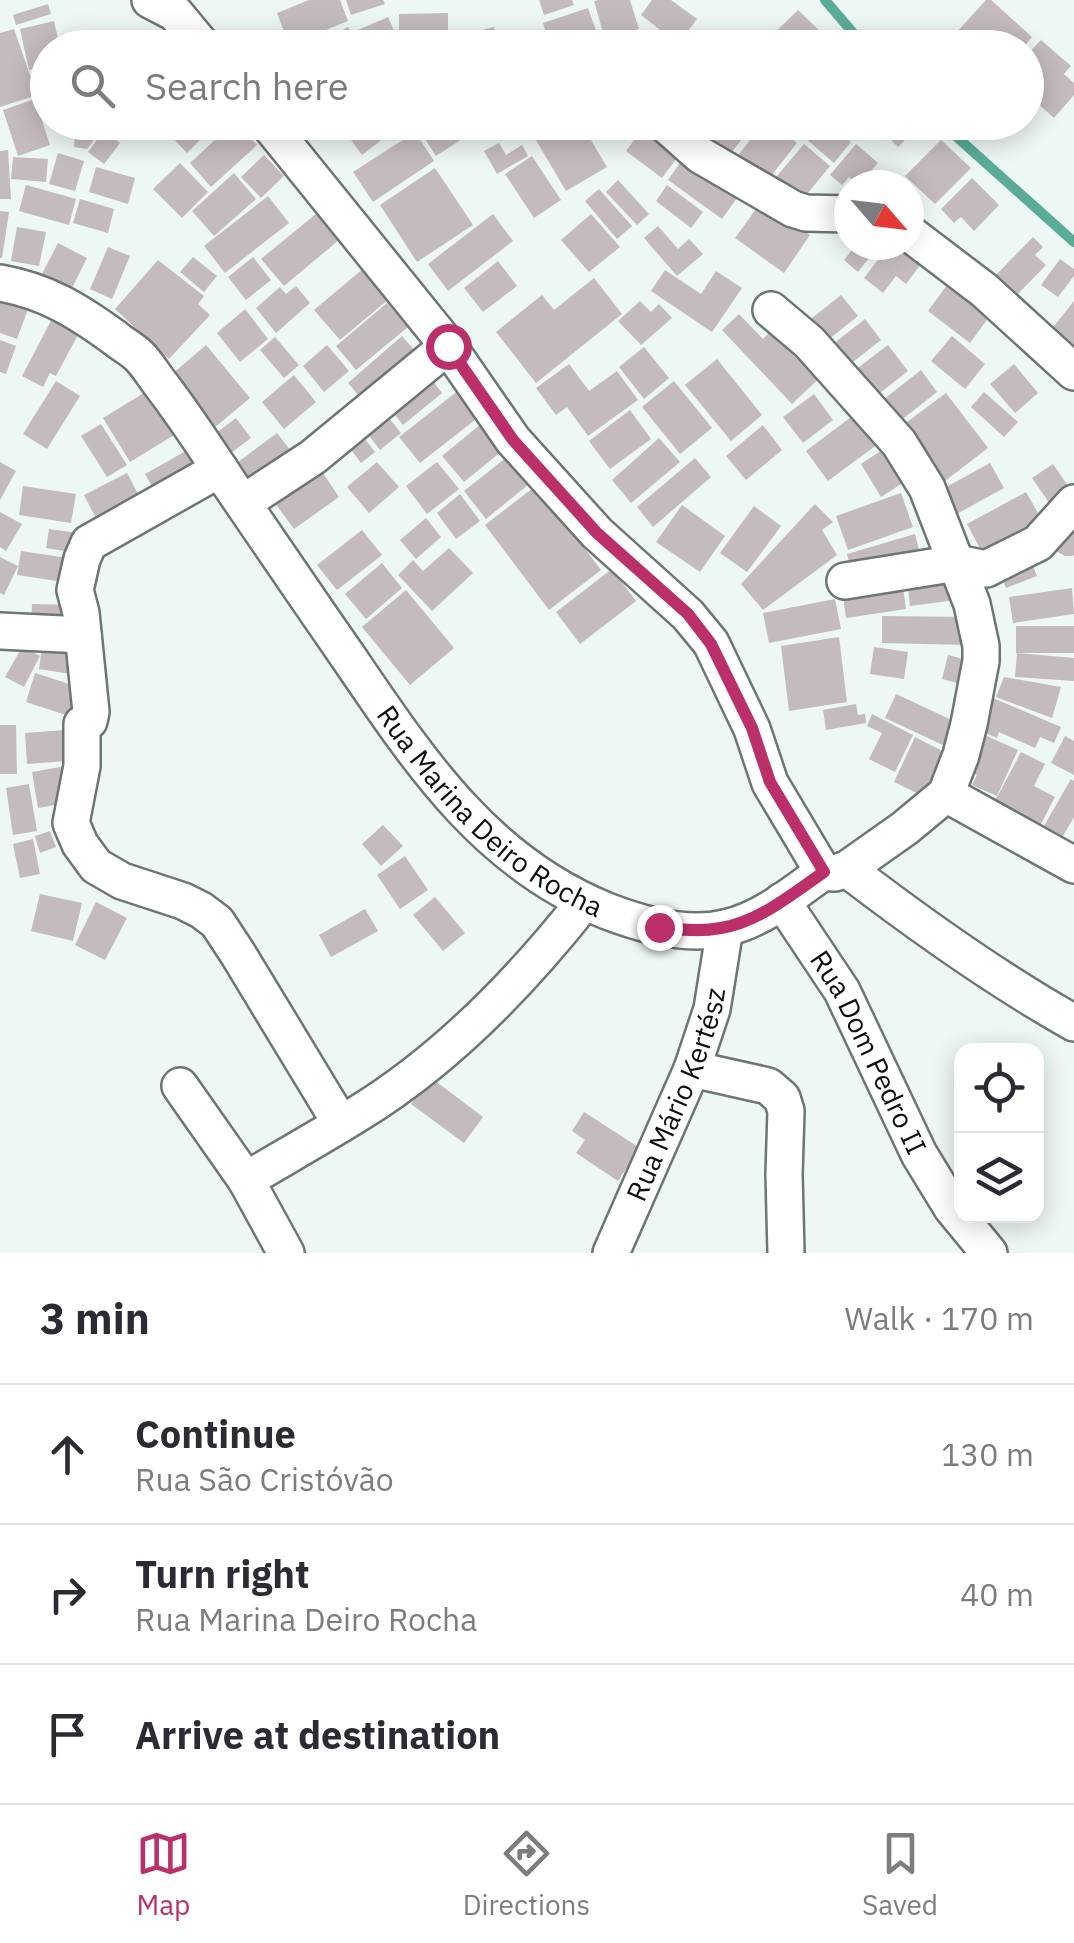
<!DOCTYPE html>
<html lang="en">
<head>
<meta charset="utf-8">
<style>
  :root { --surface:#fff; --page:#f2f2f3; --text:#2b2b33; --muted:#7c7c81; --line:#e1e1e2; --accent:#bb306a }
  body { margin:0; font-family:"IBM Plex Sans",sans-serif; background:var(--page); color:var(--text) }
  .controls { position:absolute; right:30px; bottom:30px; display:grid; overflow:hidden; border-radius:20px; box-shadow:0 5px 25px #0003 }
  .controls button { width:90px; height:90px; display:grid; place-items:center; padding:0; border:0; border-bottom:2px solid var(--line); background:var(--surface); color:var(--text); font:50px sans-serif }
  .compass { position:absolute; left:834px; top:170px; width:90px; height:90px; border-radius:50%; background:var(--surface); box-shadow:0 5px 25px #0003; rotate:118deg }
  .stop { position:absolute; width:30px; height:30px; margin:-22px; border:8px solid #bb306a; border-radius:50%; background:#fff }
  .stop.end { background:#bb306a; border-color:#fff; box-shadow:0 2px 10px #0008 }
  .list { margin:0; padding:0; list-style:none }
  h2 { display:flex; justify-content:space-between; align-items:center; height:130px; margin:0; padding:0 40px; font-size:42px }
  h2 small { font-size:32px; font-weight:400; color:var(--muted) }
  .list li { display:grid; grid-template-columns:65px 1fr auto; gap:30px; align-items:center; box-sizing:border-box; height:140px; padding:0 40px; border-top:2px solid var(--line) }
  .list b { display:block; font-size:38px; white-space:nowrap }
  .list p { margin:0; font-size:32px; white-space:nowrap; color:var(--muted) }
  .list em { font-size:32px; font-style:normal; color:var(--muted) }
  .icon { flex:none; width:55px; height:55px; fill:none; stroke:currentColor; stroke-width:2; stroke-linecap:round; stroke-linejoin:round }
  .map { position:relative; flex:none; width:1074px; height:1253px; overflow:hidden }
  .search { position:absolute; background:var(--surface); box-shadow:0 5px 25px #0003; left:30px; right:30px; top:30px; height:110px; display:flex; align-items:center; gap:25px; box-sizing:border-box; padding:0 35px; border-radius:55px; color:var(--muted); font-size:38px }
  .sheet { height:550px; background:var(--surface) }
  nav { display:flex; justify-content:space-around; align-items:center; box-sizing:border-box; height:140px; border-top:2px solid var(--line); background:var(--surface); font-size:28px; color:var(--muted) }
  nav a { display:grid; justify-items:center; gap:5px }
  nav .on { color:var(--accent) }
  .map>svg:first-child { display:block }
</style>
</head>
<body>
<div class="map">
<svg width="1074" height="1253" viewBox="0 0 1074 1253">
  <rect width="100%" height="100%" fill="#edf7f4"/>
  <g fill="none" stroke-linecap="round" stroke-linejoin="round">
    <g stroke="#5aac98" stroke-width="10">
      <path d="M825,0L866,48"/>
      <path d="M940,122L1074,242"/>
    </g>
  </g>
  <g fill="#c4bbbd">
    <path d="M309,0H340L348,21L289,45L277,13Z"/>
    <path d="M346,0H383L385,4L351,15Z"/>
    <path d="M539,0H572L574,5L544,15Z"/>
    <path d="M598,0H630L639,29L605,39L594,1Z"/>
    <path d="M652,0H671L697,19L678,44L641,15Z"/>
    <path d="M986,0H991L1032,37L1023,48H970L955,34Z"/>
    <path d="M48,4L51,14L16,25L13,15Z"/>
    <path d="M588,8L598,36L562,48H551L543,23Z"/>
    <path d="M798,10L829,40L822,48H765L762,45Z"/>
    <path d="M448,13V39L399,40V14Z"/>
    <path d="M388,17L399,42L387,48H367L358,30Z"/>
    <path d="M54,21L60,48H48V66L29,70L20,29Z"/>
    <path d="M348,27L359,48H310Z"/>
    <path d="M494,27L500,48H457L455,37Z"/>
    <path d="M14,29L37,95L0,107V33Z"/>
    <path d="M1041,40L1071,66L1064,74L1074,83V95L1054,118L1026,93V56Z"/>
    <path d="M48,68V113L44,114L32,72Z"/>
    <path d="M35,99L50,145L18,156L3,110Z"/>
    <path d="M76,122H108L87,149L74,147Z"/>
    <path d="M175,122H218L187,153L166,131Z"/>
    <path d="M234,122L257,145L211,187L190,163Z"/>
    <path d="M358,122H405L362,155L345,132Z"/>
    <path d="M414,122H475L479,128L436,156Z"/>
    <path d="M555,122H580L607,167L566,191L533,135Z"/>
    <path d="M647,122L685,147L662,178L626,151Z"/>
    <path d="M721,122H755L725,161L704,144Z"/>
    <path d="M764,122H771L797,143L763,186L733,162Z"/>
    <path d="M817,122H828L851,142L834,163L805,138Z"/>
    <path d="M873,122H918L920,125L898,147Z"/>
    <path d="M104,130L120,143L104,164L88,152Z"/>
    <path d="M415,132L434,161L373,202L353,172Z"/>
    <path d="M941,140L971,168L935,204L905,176Z"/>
    <path d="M499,143L506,155L522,145L528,156L497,174L484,151Z"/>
    <path d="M804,144L830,166L798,205L771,183Z"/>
    <path d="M856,144L878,163L859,185L849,177L842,185L830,175Z"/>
    <path d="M8,150L11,199H0V151Z"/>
    <path d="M58,153L84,161L75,191L49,184Z"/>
    <path d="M687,153L742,191L722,219L668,180Z"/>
    <path d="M264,155L284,176L261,198L241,177Z"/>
    <path d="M532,156L561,200L534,218L505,174Z"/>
    <path d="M13,157L48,159L46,182L11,179Z"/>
    <path d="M180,163L208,192L182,218L153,189Z"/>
    <path d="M96,167L135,178L128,204L89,192Z"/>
    <path d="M435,168L473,225L417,262L380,205Z"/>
    <path d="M234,173L256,199L214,236L192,211Z"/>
    <path d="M972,178L999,205L974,231L961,217L954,223L941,209Z"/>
    <path d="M618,180L649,214L637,225L606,192Z"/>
    <path d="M26,185L76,199L69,225L19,211Z"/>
    <path d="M667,185L703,212L691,228L656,201Z"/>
    <path d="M599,189L632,226L617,239L585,201Z"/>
    <path d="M268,196L289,223L225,273L204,246Z"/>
    <path d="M80,199L114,209L108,233L73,223Z"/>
    <path d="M762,201L810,235L784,273L735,238Z"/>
    <path d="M0,211L9,212L2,258H0Z"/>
    <path d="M317,213L339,240L284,286L261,259Z"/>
    <path d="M493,214L513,241L448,291L428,264Z"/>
    <path d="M591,214L620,247L589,272L561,240Z"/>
    <path d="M658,226L678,249L689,239L703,254L677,276L644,238Z"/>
    <path d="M17,227L46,232L39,266L11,261Z"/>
    <path d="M1033,237L1043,247L1035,255L1046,265L1013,299L992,279Z"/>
    <path d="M58,243L87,258L72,288L42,274Z"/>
    <path d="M856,245H879L858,272L844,260Z"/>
    <path d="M889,245H909L927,256L906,284L896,276L883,293L864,278Z"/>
    <path d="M108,247L130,256L112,299L90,289Z"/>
    <path d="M193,257L217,276L204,292L180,272Z"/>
    <path d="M253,257L271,280L246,300L228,277Z"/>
    <path d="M1060,259L1074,269V276L1058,297L1041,285Z"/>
    <path d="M158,260L204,296L198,304L210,315L169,359L115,309Z"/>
    <path d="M498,261L517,286L483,312L464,288Z"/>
    <path d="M364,268L390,298L340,340L314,310Z"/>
    <path d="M665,270L701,294L716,271L742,288L712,332L651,291Z"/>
    <path d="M594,278L622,314L536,383L496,332L542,295L554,310Z"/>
    <path d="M947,285L989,317L970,343L928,311Z"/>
    <path d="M296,286L310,303L276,333L256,308L280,287L286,294Z"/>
    <path d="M841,295L858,316L819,347L802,326Z"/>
    <path d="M0,299L28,309L17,339L0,333Z"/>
    <path d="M640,301L651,312L659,304L672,318L641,345L618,321Z"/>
    <path d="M1074,301V345L1068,352L1047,335Z"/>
    <path d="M387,303L408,327L356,370L336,346Z"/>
    <path d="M245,309L268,339L240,362L217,333Z"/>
    <path d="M739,314L763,339L780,322L827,371L792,404L722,330Z"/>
    <path d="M53,317L80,331L56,376L50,373L43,387L22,376Z"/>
    <path d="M865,319L881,340L844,369L828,348Z"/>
    <path d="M402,336L425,362L370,409L348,383Z"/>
    <path d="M952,336L985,364L965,389L931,361Z"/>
    <path d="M275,337L299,365L284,378L260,350Z"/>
    <path d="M0,340L16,346L6,374L0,372Z"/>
    <path d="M206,345L250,398L214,428L171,375Z"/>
    <path d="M327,345L349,371L324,392L303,366Z"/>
    <path d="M888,345L908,371L871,400L851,373Z"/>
    <path d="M644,347L669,378L644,399L619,367Z"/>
    <path d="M717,359L762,415L731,441L685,385Z"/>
    <path d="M569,364L589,391L617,371L638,400L588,436L567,407L556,415L536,388Z"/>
    <path d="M1014,364L1038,393L1015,413L990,384Z"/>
    <path d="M921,370L937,392L891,428L874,407Z"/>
    <path d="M425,371L442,393L403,425L385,402Z"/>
    <path d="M294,375L316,402L284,429L262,402Z"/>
    <path d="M56,381L80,396L47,449L23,434Z"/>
    <path d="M674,381L712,428L680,454L642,407Z"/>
    <path d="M152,388L179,432L130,462L103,418Z"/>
    <path d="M459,390L480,416L420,463L399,437Z"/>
    <path d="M984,392L1018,422L1004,437L971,407Z"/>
    <path d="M946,393L988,448L941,484L899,428Z"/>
    <path d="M814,394L833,420L803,443L783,417Z"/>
    <path d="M381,408L401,433L380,450L360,424Z"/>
    <path d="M863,408L886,438L828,481L806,451Z"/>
    <path d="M630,410L651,439L610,469L589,441Z"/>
    <path d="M236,418L251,438L227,456L212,436Z"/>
    <path d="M487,419L508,446L464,482L442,456Z"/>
    <path d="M101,424L127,465L107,477L81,436Z"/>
    <path d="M354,425L375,452L361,463L340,435Z"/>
    <path d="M763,425L782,450L746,480L726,456Z"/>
    <path d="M277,433L294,455L251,488L234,465Z"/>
    <path d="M659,438L680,462L631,503L612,480Z"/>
    <path d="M891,444L912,477L881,497L861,464Z"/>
    <path d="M193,447L205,467L157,496L145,474Z"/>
    <path d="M512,453L534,480L486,519L464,491Z"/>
    <path d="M695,458L711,477L653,527L637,507Z"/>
    <path d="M0,462L16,471L0,500Z"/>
    <path d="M377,462L399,487L369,513L347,487Z"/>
    <path d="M437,462L459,489L427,514L406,486Z"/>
    <path d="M990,463L1004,488L953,516L939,491Z"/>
    <path d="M1053,464L1073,493L1052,507L1032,478Z"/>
    <path d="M302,471L310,483L323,473L339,497L294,529L269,495Z"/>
    <path d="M127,473L145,507L102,530L84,495Z"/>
    <path d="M537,485L601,570L549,610L485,525Z"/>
    <path d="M23,486L76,494L71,523L19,515Z"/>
    <path d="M1026,492L1047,529L987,562L967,524Z"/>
    <path d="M901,493L913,527L848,550L836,516Z"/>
    <path d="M460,494L480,521L456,539L437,513Z"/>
    <path d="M815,504L833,522L822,530L837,555L763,610L741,584Z"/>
    <path d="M682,505L725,536L700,572L656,542Z"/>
    <path d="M754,506L781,526L747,572L720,553Z"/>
    <path d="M0,512L22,524L6,551L0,547Z"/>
    <path d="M426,518L441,537L416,559L400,540Z"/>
    <path d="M49,529L85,534L82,554L46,548Z"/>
    <path d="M1074,529L1072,532L1074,533V555L1072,556H1065L1049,547Z"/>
    <path d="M362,530L382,555L337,590L317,565Z"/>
    <path d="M915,534L921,558L853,578L847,554Z"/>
    <path d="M449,548L473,573L432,611L398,575L413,560L423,571Z"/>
    <path d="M21,551L74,559L70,583L17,575Z"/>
    <path d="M1029,556L1037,576L1006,588L998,568Z"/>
    <path d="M0,557L18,566L4,595L0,593Z"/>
    <path d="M382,563L402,588L366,619L345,594Z"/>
    <path d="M612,569L636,601L580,644L556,612Z"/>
    <path d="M953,574L956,600L910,606L907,580Z"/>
    <path d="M902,580L906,609L846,618L842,589Z"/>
    <path d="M1072,588L1074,614L1013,623L1009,597Z"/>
    <path d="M406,590L454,648L410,685L362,627Z"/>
    <path d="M835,599L841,629L769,643L763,613Z"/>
    <path d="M32,604L75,605V629L31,628Z"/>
    <path d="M882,616L969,617L968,645L882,643Z"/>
    <rect x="1016" y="626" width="58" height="27"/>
    <path d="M839,637L847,702L789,711L781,646Z"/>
    <path d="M43,638L82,644L77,675L39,669Z"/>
    <path d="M22,647L40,656L24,687L5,677Z"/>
    <path d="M874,647L908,652L904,679L870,674Z"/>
    <path d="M1017,653L1074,658V681L1015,677Z"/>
    <path d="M948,655L975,662L969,686L942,679Z"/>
    <path d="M35,673L82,688L72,717L26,702Z"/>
    <path d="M1004,677L1061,687L1052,718L996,697Z"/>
    <path d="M896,694L956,722L945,746L885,718Z"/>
    <path d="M993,698L1061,727L1054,743L1040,737L1035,748L999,732L997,738L979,730Z"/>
    <path d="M856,704L858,715L865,714L866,723L826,730L823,710Z"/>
    <path d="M872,714L913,735L895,772L869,759L882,733L867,726Z"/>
    <path d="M0,725H16L17,774H0Z"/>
    <path d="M78,729L81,760L27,764L25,733Z"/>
    <path d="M980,733L1018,750L997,796L972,785L977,775L964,769Z"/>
    <path d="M1065,736L1074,741V775L1051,763Z"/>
    <path d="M915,737L950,755L929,799L894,782Z"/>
    <path d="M1021,752L1045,764L1034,786L1055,797L1040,826L994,803Z"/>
    <path d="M66,766L72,802L38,808L32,772Z"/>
    <path d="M1071,779L1074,781V817L1063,836L1044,826Z"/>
    <path d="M29,784L37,831L13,835L6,788Z"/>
    <path d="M383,825L403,846L381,866L362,844Z"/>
    <path d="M50,831L56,847L40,853L35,836Z"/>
    <path d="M33,839L40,874L20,878L13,844Z"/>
    <path d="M405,856L428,890L400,909L377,875Z"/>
    <path d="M40,894L82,903L73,941L31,931Z"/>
    <path d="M435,897L465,933L443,951L413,915Z"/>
    <path d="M96,902L127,918L105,960L75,945Z"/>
    <path d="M365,909L378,931L331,957L319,935Z"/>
    <path d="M430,1077L483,1117L464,1143L411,1104Z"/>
    <path d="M584,1112L640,1148L618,1181L576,1153L585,1140L572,1131Z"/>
  </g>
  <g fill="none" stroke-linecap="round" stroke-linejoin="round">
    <defs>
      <g id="minor">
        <path d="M150,0L175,13L204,48"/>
        <path d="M267,122L448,346L513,440L597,533L688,615L711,643L752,729L770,783L823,872"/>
        <path d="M664,123L700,155L793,209L806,213L849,214"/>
        <path d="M909,233L984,290L1074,372"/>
        <path id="s1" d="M0,283C46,291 78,311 115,338C122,344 132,349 139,356C148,365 154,376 162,386C188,420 211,456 235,492C274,549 312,605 351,661C421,764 487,863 607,911C643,925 686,937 725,928C762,920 794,893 823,872L835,873L847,869L905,828L946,794L961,755L969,724L981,661V646L972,604L927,488L899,443L809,342L771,310"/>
        <path d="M220,469L89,543L82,559L75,590L81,613L91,712L89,721L82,724V766L71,823L80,844L96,866L122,881L183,901L201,910L217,922L238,954L341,1124"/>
        <path d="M243,503L313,457L448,346"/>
        <path d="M845,581L957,563L986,569L1038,543L1074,503"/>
        <path d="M0,631L83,635"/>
        <path d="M946,794L1074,865"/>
        <path d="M847,869C920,925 994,978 1074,1023"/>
        <path id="s2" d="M782,901L842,991L919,1154L952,1208L989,1253"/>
        <path d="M692,1069L768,1086L782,1098L786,1111L784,1174L786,1253"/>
        <path d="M180,1086L246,1180L286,1253"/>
        <path d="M246,1180C283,1158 322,1136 359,1113C447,1059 521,982 584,902"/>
        <path id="s3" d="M611,1253L692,1069L712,1009L725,928"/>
      </g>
    </defs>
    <use href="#minor" stroke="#6e7673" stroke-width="40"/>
    <use href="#minor" stroke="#fff" stroke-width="35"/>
  </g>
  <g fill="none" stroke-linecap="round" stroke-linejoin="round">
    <path stroke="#bb306a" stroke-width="12" d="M448,346L513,440L597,533L688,614L711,644L752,728L770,782L824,872C793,893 759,922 721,928C700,932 680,930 659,927"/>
  </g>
  <g text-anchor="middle" stroke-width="8" stroke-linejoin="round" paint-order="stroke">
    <g font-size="28" fill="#0c0f0f" stroke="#fff">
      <text dy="10" stroke="none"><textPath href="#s1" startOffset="738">Rua Marina Deiro Rocha</textPath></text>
      <text dy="10" stroke="none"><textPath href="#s2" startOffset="175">Rua Dom Pedro II</textPath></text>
      <text dy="10" stroke="none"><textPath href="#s3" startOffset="172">Rua Mário Kertész</textPath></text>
    </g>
  </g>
</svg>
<div class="controls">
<button><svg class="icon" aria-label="locate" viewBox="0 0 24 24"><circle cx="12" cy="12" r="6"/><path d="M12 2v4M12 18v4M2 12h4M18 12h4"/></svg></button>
<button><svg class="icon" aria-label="layers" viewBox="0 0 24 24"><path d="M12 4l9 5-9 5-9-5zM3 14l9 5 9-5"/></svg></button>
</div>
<svg class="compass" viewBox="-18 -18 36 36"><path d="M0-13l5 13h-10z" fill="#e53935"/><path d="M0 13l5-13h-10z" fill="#7c7c81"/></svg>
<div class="stop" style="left:448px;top:346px"></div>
<div class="stop end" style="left:659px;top:927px"></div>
<div class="search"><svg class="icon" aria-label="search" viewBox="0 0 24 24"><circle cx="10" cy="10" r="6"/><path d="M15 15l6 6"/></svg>Search here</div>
</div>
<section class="sheet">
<h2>3 min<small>Walk · 170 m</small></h2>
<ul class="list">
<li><svg class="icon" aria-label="ahead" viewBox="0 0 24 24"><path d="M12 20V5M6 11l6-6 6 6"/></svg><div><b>Continue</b><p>Rua São Cristóvão</p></div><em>130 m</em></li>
<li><svg class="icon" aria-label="right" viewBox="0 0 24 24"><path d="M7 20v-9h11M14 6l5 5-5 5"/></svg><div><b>Turn right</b><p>Rua Marina Deiro Rocha</p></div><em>40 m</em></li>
<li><svg class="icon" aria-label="arrive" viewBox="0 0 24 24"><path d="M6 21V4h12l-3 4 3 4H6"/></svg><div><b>Arrive at destination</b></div></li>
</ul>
</section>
<nav>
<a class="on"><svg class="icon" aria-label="map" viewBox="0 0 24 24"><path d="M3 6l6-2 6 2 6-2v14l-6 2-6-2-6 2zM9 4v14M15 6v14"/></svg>Map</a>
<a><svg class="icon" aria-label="directions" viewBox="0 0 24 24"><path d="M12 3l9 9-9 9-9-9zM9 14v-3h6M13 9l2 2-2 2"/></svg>Directions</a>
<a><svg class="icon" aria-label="saved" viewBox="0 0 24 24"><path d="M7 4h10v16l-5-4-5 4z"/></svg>Saved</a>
</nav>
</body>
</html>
